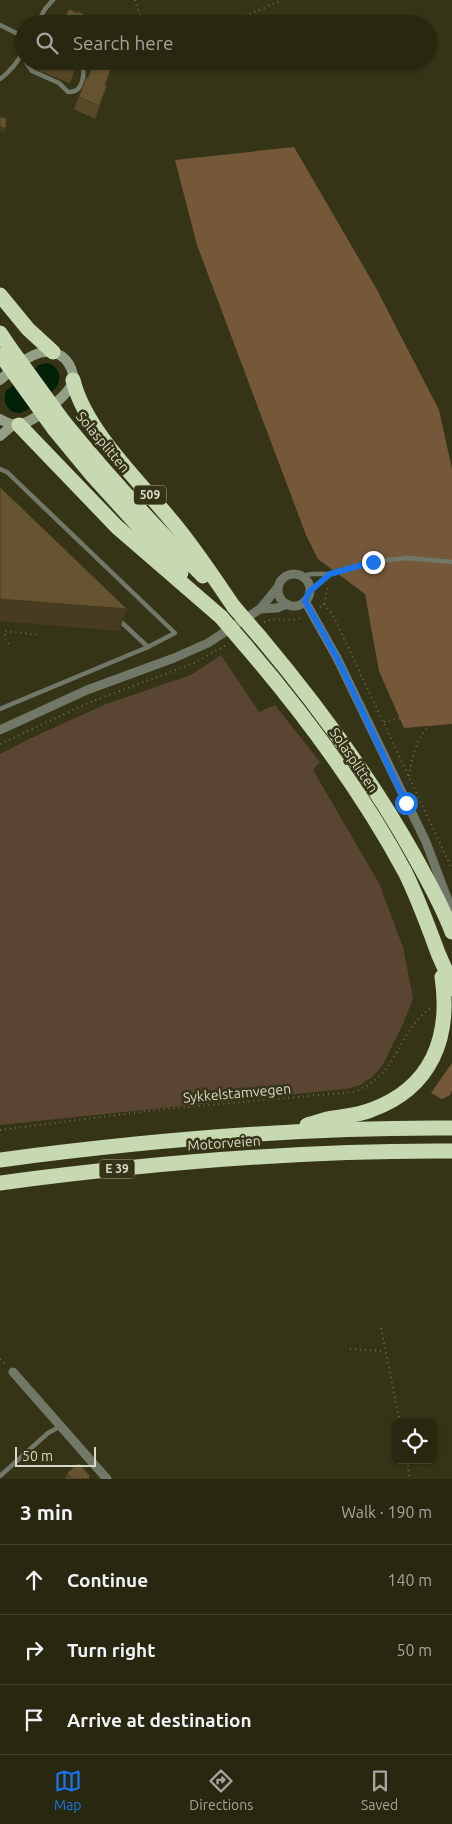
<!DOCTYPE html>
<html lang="en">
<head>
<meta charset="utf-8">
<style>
  :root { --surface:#282710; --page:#302f19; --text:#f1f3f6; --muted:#a5a59f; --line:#444430; --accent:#1a73e8 }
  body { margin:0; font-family:Ubuntu,sans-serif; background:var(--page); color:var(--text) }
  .controls { position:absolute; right:15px; bottom:15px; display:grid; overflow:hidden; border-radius:8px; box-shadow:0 1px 4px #0004 }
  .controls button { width:45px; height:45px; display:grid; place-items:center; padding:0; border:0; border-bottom:1px solid var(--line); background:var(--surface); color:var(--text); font:25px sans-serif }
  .scale { position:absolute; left:15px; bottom:12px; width:81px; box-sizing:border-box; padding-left:5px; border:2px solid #d9d9c8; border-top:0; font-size:14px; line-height:18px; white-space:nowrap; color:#d9d9c8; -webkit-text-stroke:4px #353416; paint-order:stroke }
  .stop { position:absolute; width:15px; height:15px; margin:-11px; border:4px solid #1a73e8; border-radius:50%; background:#fff }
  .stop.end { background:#1a73e8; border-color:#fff; box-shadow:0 1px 5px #0008 }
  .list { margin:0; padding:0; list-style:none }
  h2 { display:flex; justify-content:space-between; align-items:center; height:65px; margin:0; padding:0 20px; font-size:21px }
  h2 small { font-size:16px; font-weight:400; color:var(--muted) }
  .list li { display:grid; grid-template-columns:32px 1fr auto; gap:15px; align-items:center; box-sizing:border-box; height:70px; padding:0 20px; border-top:1px solid var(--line) }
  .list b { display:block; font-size:19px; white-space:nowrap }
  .list em { font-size:16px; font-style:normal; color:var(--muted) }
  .icon { flex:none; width:28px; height:28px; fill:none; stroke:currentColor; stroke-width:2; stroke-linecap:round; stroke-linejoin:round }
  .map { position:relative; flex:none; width:452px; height:1479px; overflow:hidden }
  .search { position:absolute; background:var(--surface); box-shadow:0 1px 4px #0004; left:15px; right:15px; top:15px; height:55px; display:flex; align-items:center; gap:12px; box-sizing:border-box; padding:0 18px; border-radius:28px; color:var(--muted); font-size:19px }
  .sheet { height:275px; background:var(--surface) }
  nav { display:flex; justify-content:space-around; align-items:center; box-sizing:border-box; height:70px; border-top:1px solid var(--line); background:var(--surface); font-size:14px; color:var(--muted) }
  nav a { display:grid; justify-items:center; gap:2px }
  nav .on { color:var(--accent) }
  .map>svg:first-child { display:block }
</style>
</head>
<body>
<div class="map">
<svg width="452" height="1479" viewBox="0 0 452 1479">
  <rect width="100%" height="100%" fill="#353416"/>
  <path fill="#594531" d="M221,655L259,712L275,705L320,762L313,770L379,883L403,947L413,998L404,1022L382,1066L371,1078L358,1086L345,1089L0,1125V754L29,739L106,704L191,675Z"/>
  <g fill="#75583a">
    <path d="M294,147L376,288L439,410L452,469V724L404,728L379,671L365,594L318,559L306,535L197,245L175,160Z"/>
    <path d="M452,1063V1090L450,1095L442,1099L431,1093Z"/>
  </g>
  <path fill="#012109" d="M46,363C57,364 63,376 57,386C54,392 27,412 20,413C16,413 12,412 9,409C4,404 4,398 6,391L39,365Z"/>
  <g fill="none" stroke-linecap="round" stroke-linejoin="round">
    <g stroke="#6c6c52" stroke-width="2" stroke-dasharray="1 4" stroke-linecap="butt">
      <path d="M135,0L143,24"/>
      <path d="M227,24L282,0"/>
      <path d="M125,62L127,61"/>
      <path d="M324,604L333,615L452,869"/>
      <path d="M320,607L324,604L328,585"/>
      <path d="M264,622C277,616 291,623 303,617"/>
      <path d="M9,644L5,639V631L40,635"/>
      <path d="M384,722L418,714L452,709"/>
      <path d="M0,744L88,703L194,663L228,644"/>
      <path d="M409,776C415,743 420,730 448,710"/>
      <path d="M0,1130L156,1110L353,1092C401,1075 394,1034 431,1008"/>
      <path d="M381,1328L400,1423"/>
      <path d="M350,1349L385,1351"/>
      <path d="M0,1359L7,1366"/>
      <path d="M407,1460L410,1479"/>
    </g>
    <g stroke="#717868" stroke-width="4.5">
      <path d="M37,24L45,9L53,0"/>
      <path d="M0,25L24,37"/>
      <path d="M25,61L32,71L59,83L68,92C84,93 85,73 82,61"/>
      <path d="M0,79C11,71 18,62 24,50"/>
      <path d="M0,469L7,472L175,633L148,647L0,709"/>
      <path d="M301,576L312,574H329L373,562L407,558L452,562"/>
      <path d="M309,592L329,574"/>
      <path d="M118,619L148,647"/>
      <path d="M0,1476L48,1433L61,1426"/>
    </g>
    <g stroke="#717868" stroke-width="9">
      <circle cx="294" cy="590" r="16"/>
      <path d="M305,601L337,658L426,842L450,906V919"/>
      <path d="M260,609L277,608L287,604"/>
      <path d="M0,730L87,690L174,658L208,643L260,609L278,587"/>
      <path d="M13,1372L107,1479"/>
    </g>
    <g stroke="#93a086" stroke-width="10">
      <path d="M0,380C17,365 44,339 65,359C70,364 74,373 73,380C71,395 32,423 18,425C12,425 5,422 0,419"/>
      <path d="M0,436L14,424"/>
    </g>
    <g stroke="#c6d9b1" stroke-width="15">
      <path d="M0,295L28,329L53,352"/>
      <path d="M0,333L10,348"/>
      <path d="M73,380C85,430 139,481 171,520C194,547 214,578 234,607"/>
      <path d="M63,421C107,475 154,526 203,576"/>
      <path d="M19,425L117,527L221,617"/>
      <path d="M54,429L92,475L181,573"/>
      <path d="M260,637C318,706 371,778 415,857C428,881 443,907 452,932"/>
      <path d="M245,645C305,715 361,790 405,872C418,898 428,926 438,953C443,965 449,976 452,989"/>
      <path d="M307,1125C316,1123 325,1119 333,1118C346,1116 359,1115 371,1110C432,1088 451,1037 442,977"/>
      <path d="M0,1160C150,1140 301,1127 452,1128"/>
      <path d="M0,1183C150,1163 301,1150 452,1151"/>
    </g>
    <g stroke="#c6d9b1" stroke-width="15">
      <path d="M10,348L63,421"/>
      <path d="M1,355L54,429"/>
      <path d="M234,607L260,637"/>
      <path d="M221,617L245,645"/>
    </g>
  </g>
  <g fill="#574828">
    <path d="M34,61H78L70,83L32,68Z"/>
    <path d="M86,77L107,85L95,119L74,109Z"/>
    <path d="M67,1473L90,1476L89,1479H65Z"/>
  </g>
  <g fill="#473b21">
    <path d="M0,127L6,128L4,132L0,131Z"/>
    <path d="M0,599L127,609L119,631L0,621Z"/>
  </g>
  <g fill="#65542f" stroke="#473b21">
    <path d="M69,9L77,13L78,11L92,20L90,24L62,23Z"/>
    <path d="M50,61H78L75,71Z"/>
    <path d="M94,61H114L105,85H107L99,106L79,97L86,77L88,78Z"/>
    <path d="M0,117L6,118V128L0,127Z"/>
    <path d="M0,487L127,609L0,599Z"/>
    <path d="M79,1463L90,1476L87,1479H84L83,1478L82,1479H72L67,1473Z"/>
  </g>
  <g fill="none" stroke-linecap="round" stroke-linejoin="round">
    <path stroke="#1a73e8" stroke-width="6" d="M373,562L330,574L309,592L305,601L337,658L406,803"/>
  </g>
  <g text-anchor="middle" stroke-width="5" stroke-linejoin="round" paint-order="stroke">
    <g fill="#353416" stroke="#a8a893" stroke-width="1">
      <rect x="134" y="485.5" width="32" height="19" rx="4"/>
      <rect x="99.5" y="1159.5" width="35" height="19" rx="4"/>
    </g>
    <g font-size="12" font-weight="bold" fill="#d9d9c8">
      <text x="150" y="499">509</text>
      <text x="117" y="1173">E 39</text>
    </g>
    <g font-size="14" fill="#d9d9c8" stroke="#353416">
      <text transform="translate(103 442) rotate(50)" y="5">Solasplitten</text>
      <text transform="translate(354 760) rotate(56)" y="5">Solasplitten</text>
      <text transform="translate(237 1093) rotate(-5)" y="5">Sykkelstamvegen</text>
      <text transform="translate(224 1143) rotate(-4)" y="5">Motorveien</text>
    </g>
  </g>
</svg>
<div class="controls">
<button><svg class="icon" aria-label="locate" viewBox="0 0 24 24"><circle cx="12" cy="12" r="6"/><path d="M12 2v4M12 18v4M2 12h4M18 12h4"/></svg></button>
</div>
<div class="scale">50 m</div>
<div class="stop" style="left:406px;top:803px"></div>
<div class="stop end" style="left:373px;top:562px"></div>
<div class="search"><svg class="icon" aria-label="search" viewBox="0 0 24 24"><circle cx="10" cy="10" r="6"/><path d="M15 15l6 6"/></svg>Search here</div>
</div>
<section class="sheet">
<h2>3 min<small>Walk · 190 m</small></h2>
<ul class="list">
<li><svg class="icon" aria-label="ahead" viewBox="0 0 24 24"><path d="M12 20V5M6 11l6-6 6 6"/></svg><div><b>Continue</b></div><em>140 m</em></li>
<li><svg class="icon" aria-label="right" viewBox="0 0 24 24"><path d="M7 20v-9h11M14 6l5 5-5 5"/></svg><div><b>Turn right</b></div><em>50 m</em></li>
<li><svg class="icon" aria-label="arrive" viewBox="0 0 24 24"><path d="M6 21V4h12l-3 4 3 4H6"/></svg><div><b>Arrive at destination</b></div></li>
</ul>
</section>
<nav>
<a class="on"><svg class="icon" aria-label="map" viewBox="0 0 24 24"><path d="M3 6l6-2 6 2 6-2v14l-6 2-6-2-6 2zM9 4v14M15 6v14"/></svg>Map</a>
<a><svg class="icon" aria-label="directions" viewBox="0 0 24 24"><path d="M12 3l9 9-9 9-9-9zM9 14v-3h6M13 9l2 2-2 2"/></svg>Directions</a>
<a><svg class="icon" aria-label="saved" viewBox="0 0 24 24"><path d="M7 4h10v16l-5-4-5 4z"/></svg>Saved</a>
</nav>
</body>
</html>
